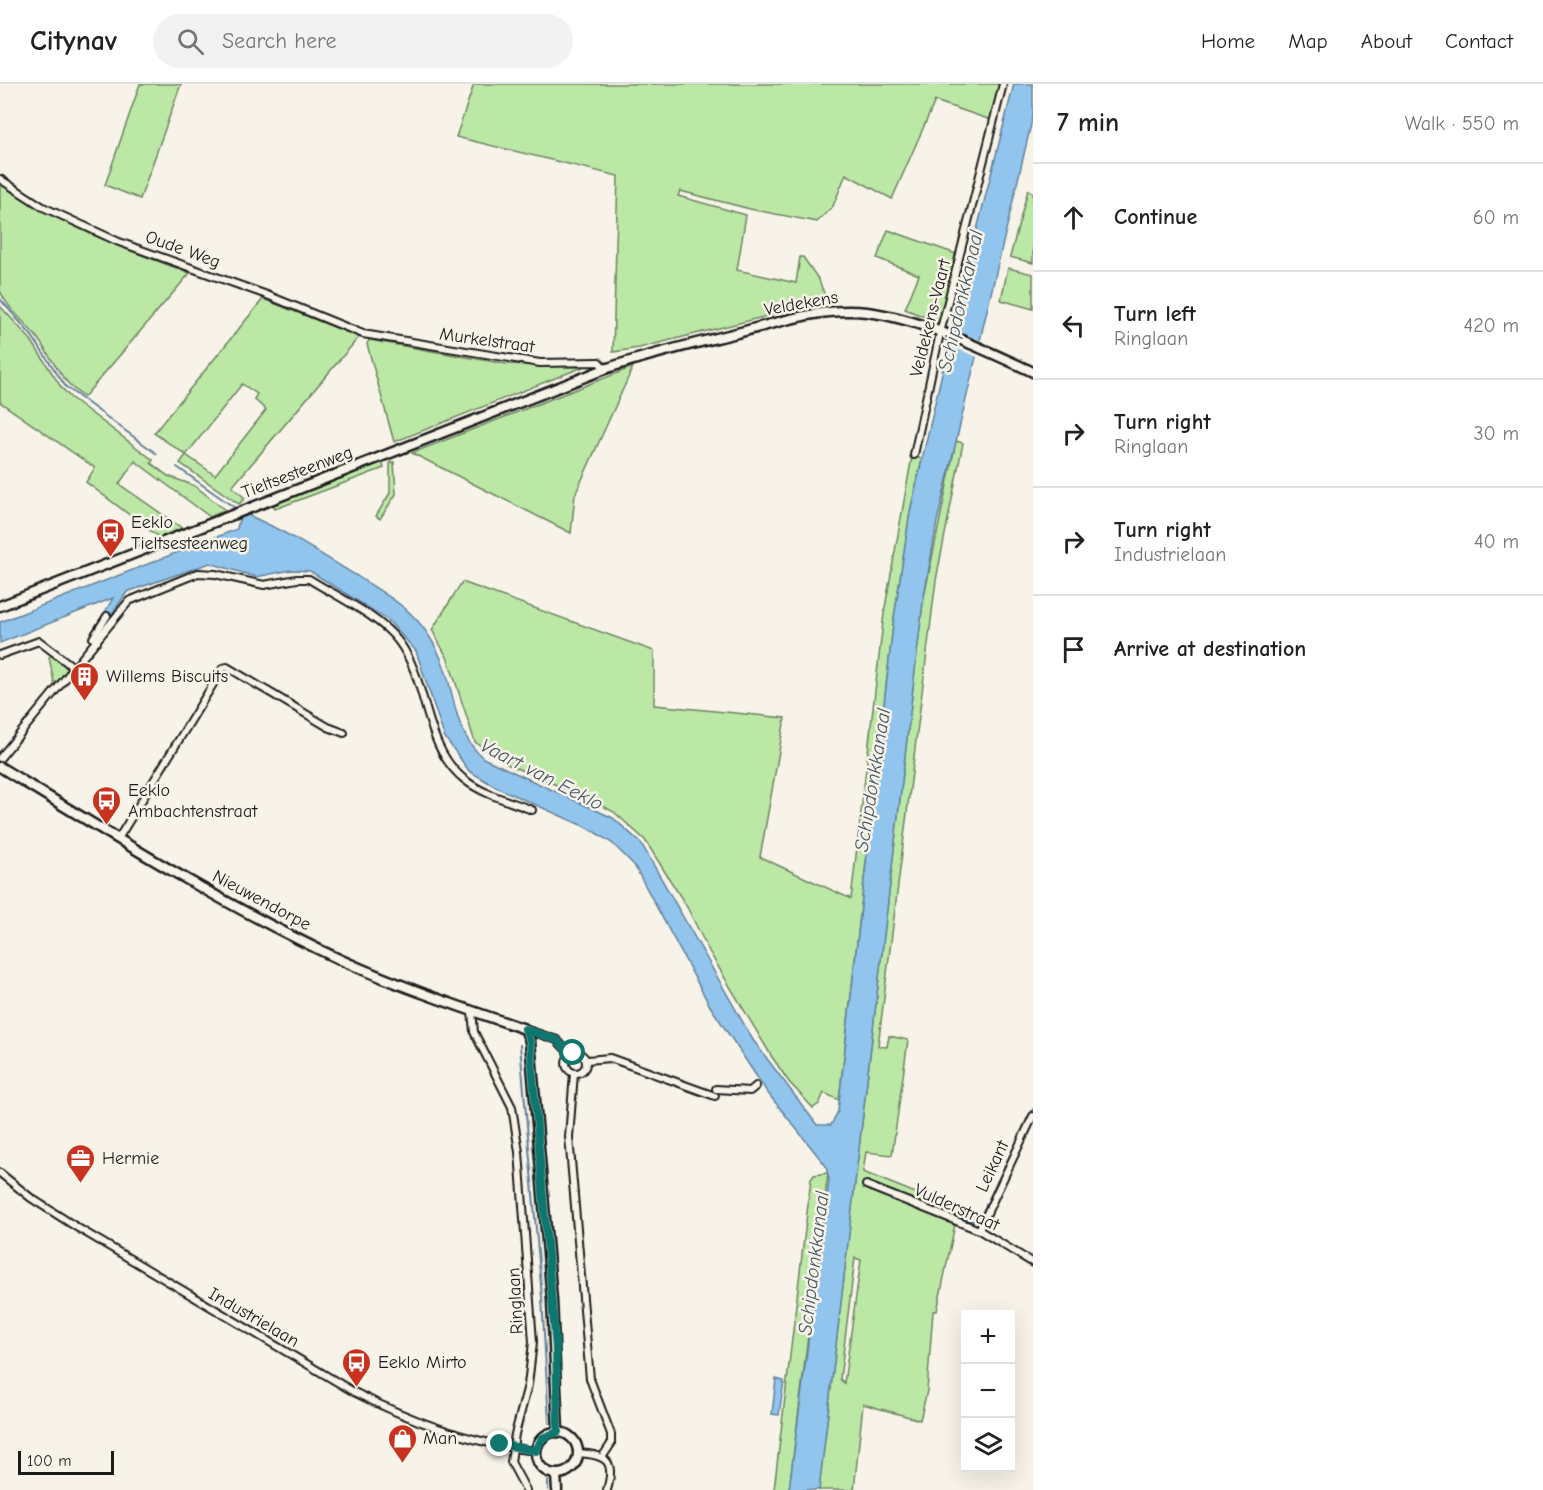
<!DOCTYPE html>
<html lang="en">
<head>
<meta charset="utf-8">
<style>
  :root { --surface:#fff; --page:#f2f2f2; --text:#222; --muted:#767676; --line:#e0e0e0 }
  body { margin:0; font-family:"Comic Neue",sans-serif; background:var(--page); color:var(--text) }
  .controls { position:absolute; right:18px; bottom:18px; display:grid; overflow:hidden; border-radius:0px; box-shadow:0 6px 24px #0002 }
  .controls button { width:54px; height:54px; display:grid; place-items:center; padding:0; border:0; border-bottom:2px solid var(--line); background:var(--surface); color:var(--text); font:30px sans-serif }
  .scale { position:absolute; left:18px; bottom:15px; width:96px; box-sizing:border-box; padding-left:6px; border:3px solid #1c1c1c; border-top:0; font-size:16px; line-height:21px; white-space:nowrap; color:#1c1c1c; -webkit-text-stroke:4px #f7f3e8; paint-order:stroke }
  .stop { position:absolute; width:18px; height:18px; margin:-14px; border:4px solid #0f766e; border-radius:50%; background:#fff }
  .stop.end { background:#0f766e; border-color:#fff; box-shadow:0 2px 6px #0008 }
  .list { margin:0; padding:0; list-style:none }
  h2 { display:flex; justify-content:space-between; align-items:center; height:78px; margin:0; padding:0 24px; font-size:26px }
  h2 small { font-size:20px; font-weight:400; color:var(--muted) }
  .list li { display:grid; grid-template-columns:39px 1fr auto; gap:18px; align-items:center; box-sizing:border-box; height:108px; padding:0 24px; border-top:2px solid var(--line) }
  .list b { display:block; font-size:22px; white-space:nowrap }
  .list p { margin:0; font-size:20px; white-space:nowrap; color:var(--muted) }
  .list em { font-size:20px; font-style:normal; color:var(--muted) }
  .icon { flex:none; width:33px; height:33px; fill:none; stroke:currentColor; stroke-width:2; stroke-linecap:round; stroke-linejoin:round }
  .map { position:relative; flex:none; width:1033px; height:1406px; overflow:hidden }
  header { display:flex; align-items:center; gap:36px; box-sizing:border-box; height:84px; padding:0 30px; background:var(--surface); border-bottom:2px solid var(--line) }
  header strong { font-size:28px }
  nav { display:flex; gap:33px; margin-inline-start:auto; font-size:21px }
  .search { width:420px; height:54px; background:var(--page); display:flex; align-items:center; gap:15px; box-sizing:border-box; padding:0 21px; border-radius:33px; color:var(--muted); font-size:22px }
  main { display:flex }
  aside { flex:1; background:var(--surface) }
  .map>svg:first-child { display:block }
</style>
</head>
<body>
<header>
<strong>Citynav</strong>
<div class="search"><svg class="icon" aria-label="search" viewBox="0 0 24 24"><circle cx="10" cy="10" r="6"/><path d="M15 15l6 6"/></svg>Search here</div>
<nav><a>Home</a><a>Map</a><a>About</a><a>Contact</a></nav>
</header>
<main>
<div class="map">
<svg width="1033" height="1406" viewBox="0 0 1033 1406">
  <rect width="100%" height="100%" fill="#f7f3e8"/>
  <filter id="ink" filterUnits="userSpaceOnUse"><feTurbulence type="fractalNoise" baseFrequency=".0167" numOctaves="2"/><feDisplacementMap in="SourceGraphic" scale="12" xChannelSelector="R" yChannelSelector="G"/><feConvolveMatrix kernelMatrix="1 2 1 2 8 2 1 2 1" color-interpolation-filters="sRGB"/></filter>
  <g filter="url(#ink)">
    <g fill="#bce8a6" stroke="#6c8261" stroke-width="1.5" fill-rule="evenodd">
      <path d="M140,0H181L140,115L105,101Z"/>
      <path d="M474,0H1000L991,36L935,17L892,115L846,90L833,122L817,138L750,125L680,107L678,112L746,131L737,186L796,199L800,173H803L819,196L827,217L639,264L613,268L618,92L456,53Z"/>
      <path d="M0,99C58,140 123,165 190,189L84,313C60,298 52,272 35,251C23,236 8,225 0,207Z"/>
      <path d="M1028,106L1033,109V179L1010,173Z"/>
      <path d="M888,146L959,171L940,239L905,225L919,191L877,174Z"/>
      <path d="M1008,184L1033,190V225L1001,216Z"/>
      <path d="M263,215L359,253L232,403L245,414L239,420L180,379L186,371L154,349ZM242,300L257,310L254,315L266,326L215,391L186,371Z"/>
      <path d="M0,222L31,256L61,303L70,313L153,376L151,379L168,392L195,402L225,426L210,433L135,377L119,400L182,444L160,454L86,398L95,384L0,318Z"/>
      <path d="M369,256L506,280L583,283L394,358L367,260Z"/>
      <path d="M633,283L575,411L571,449L412,369Z"/>
      <path d="M956,357L963,359L936,496L878,962L887,963L889,952L908,956L892,1071L866,1068L863,1088L958,1126L937,1227H933L927,1307L920,1336L863,1320L854,1406H819L923,518ZM855,1174L861,1176L844,1299L840,1295Z"/>
      <path d="M912,372L922,375L910,428L893,541L839,1016L824,1009L819,1020L813,1024L789,998L772,973L710,869L687,823L645,756L614,728L592,716L509,681L475,658L448,575L432,546L462,498L654,567V621L785,634L760,773L851,815L884,529Z"/>
      <path d="M382,378L384,384L275,425L273,420Z"/>
      <path d="M390,378H394L396,410L380,435L376,432L390,409Z"/>
      <path d="M53,570L68,586L55,603L49,573Z"/>
      <path d="M828,1089L789,1406H774L811,1095L814,1091Z"/>
    </g>
    <g fill="#91c5ee" stroke="#62819a" stroke-width="1.5">
      <path d="M1014,0H1033V32L937,438L923,518L819,1406H789L829,1096L826,1082L767,1008L710,922L634,781L612,759L590,745L496,703L469,687L444,652L416,567L388,536L310,487L291,486L256,493L210,479L127,508L109,534L104,530L113,514L0,559V538L237,445L239,435L248,431C287,448 321,470 357,492C375,504 394,514 410,529C422,540 432,555 439,570C457,607 450,644 483,674L613,734L641,759L753,956L817,1041H831L838,1027L893,541L910,428L956,228Z"/>
      <path d="M776,1295L784,1297L779,1331L772,1330Z"/>
    </g>
    <path fill="#f7f3e8" d="M949,244L983,257L980,274L945,260Z"/>
    <g fill="none" stroke-linecap="round" stroke-linejoin="round">
      <g stroke="#62819a" stroke-width="2">
        <path d="M0,215L32,252L66,303L157,370"/>
        <path d="M177,383L238,426"/>
        <path d="M520,961L542,1213L549,1339"/>
        <path d="M878,1103L971,1137L979,1136L1033,1025"/>
        <path d="M548,1406V1397"/>
      </g>
      <defs>
        <g id="street">
          <path d="M0,95L43,123L119,158L267,211L363,250L540,279L599,278L605,285"/>
          <path d="M914,371L940,249L1003,0"/>
          <path d="M97,558L93,554L107,532"/>
          <path d="M0,571L39,557L76,585"/>
          <path d="M0,674L129,517L198,489L215,490L264,501L297,495H309C336,512 381,533 399,558C430,600 422,662 465,696C484,711 510,717 532,726"/>
          <path d="M118,755L223,584L227,583L328,643L344,649"/>
          <path d="M472,927L474,948L512,1023L519,1068L533,1258L528,1301L515,1350L511,1378L526,1406"/>
          <path d="M525,945L557,956L570,970"/>
          <circle cx="576" cy="979" r="10"/>
          <path d="M587,976L610,974L715,1012"/>
          <path d="M574,989L569,1053L590,1295L611,1350V1360L603,1372"/>
          <path d="M716,1005L750,1007L756,1002"/>
          <path d="M0,1089L31,1114L78,1144L354,1308C411,1337 472,1360 536,1367"/>
          <path d="M866,1101L979,1146L1033,1179"/>
          <path d="M979,1146L1033,1032"/>
          <path d="M578,1369C606,1371 616,1376 607,1406"/>
        </g>
        <g id="secondary">
          <path d="M0,522L605,285C649,270 693,260 737,249C780,238 822,223 867,228C922,235 983,265 1033,288"/>
          <path d="M0,683C111,751 223,821 341,876C401,903 463,924 525,945L530,957L552,1216L558,1348"/>
          <circle cx="557" cy="1369" r="21"/>
          <path d="M556,1391L557,1406"/>
        </g>
      </defs>
      <use href="#street" stroke="#1c1c1c" stroke-width="10"/>
      <use href="#secondary" stroke="#1c1c1c" stroke-width="13"/>
      <use href="#street" stroke="#f7f3e8" stroke-width="6"/>
      <use href="#secondary" stroke="#f7f3e8" stroke-width="8"/>
    </g>
  </g>
  <g fill="none" stroke-linecap="round" stroke-linejoin="round" filter="url(#ink)">
    <path stroke="#0f766e" stroke-width="8" d="M500,1360L536,1367L542,1354L558,1348L556,1265L530,957L525,945L557,956L570,970L573,969"/>
  </g>
  <defs>
    <symbol id="bus-pin" viewBox="-11 -11 22 30"><path d="M0 17L-7.5 6A9.5 9.5 0 1 1 7.5 6Z" fill="#c8321e" stroke="#f7f3e8"/><path d="M-5-6H5V4H4V6H2V4H-2V6H-4V4H-5ZM-3.5-4V0h7V-4ZM-3.5 1.2v1.5H-2V1.2ZM2 1.2v1.5H3.5V1.2Z" fill="#fff"/></symbol>
    <symbol id="building-pin" viewBox="-11 -11 22 30"><path d="M0 17L-7.5 6A9.5 9.5 0 1 1 7.5 6Z" fill="#c8321e" stroke="#f7f3e8"/><path d="M-4-6H4V6H1V3H-1V6H-4ZM-2.5-4.3h1.7v1.8h-1.7ZM.8-4.3h1.7v1.8H.8ZM-2.5-1h1.7V.8h-1.7ZM.8-1h1.7V.8H.8Z" fill="#fff"/></symbol>
    <symbol id="office-pin" viewBox="-11 -11 22 30"><path d="M0 17L-7.5 6A9.5 9.5 0 1 1 7.5 6Z" fill="#c8321e" stroke="#f7f3e8"/><path d="M-6-3h4V-5.5h4V-3h4V5H-6ZM-1-4.5V-3h2v-1.5ZM-6 0V1H6V0Z" fill="#fff"/></symbol>
    <symbol id="shop-pin" viewBox="-11 -11 22 30"><path d="M0 17L-7.5 6A9.5 9.5 0 1 1 7.5 6Z" fill="#c8321e" stroke="#f7f3e8"/><path d="M-5-2.5h2.3a2.7 3.5 0 0 1 5.4 0H5L5.5 6h-11ZM-1.5-2.5h3a1.5 2.3 0 0 0-3 0Z" fill="#fff"/></symbol>
  </defs>
  <g fill-rule="evenodd">
    <use href="#bus-pin" x="94" y="432" width="33" height="45"/>
    <use href="#building-pin" x="68" y="576" width="33" height="45"/>
    <use href="#bus-pin" x="90" y="700" width="33" height="45"/>
    <use href="#office-pin" x="64" y="1058" width="33" height="45"/>
    <use href="#bus-pin" x="340" y="1262" width="33" height="45"/>
    <use href="#shop-pin" x="386" y="1338" width="33" height="45"/>
  </g>
  <g text-anchor="middle" stroke-width="5" stroke-linejoin="round" paint-order="stroke">
    <g font-size="18" fill="#1c1c1c" stroke="#f7f3e8">
      <text transform="translate(183 165) rotate(20)" y="6">Oude Weg</text>
      <text transform="translate(801 219) rotate(-10)" y="6">Veldekens</text>
      <text transform="translate(930 234) rotate(-76)" y="6">Veldekens-Vaart</text>
      <text transform="translate(487 256) rotate(8)" y="6">Murkelstraat</text>
      <text transform="translate(297 388) rotate(-21)" y="6">Tieltsesteenweg</text>
      <text transform="translate(262 816) rotate(28)" y="6">Nieuwendorpe</text>
      <text transform="translate(992 1082) rotate(-65)" y="6">Leikant</text>
      <text transform="translate(957 1123) rotate(24)" y="6">Vulderstraat</text>
      <text transform="translate(515 1217) rotate(-93)" y="6">Ringlaan</text>
      <text transform="translate(254 1233) rotate(30)" y="6">Industrielaan</text>
    </g>
    <g font-size="18" fill="#1c1c1c" stroke="#f7f3e8" text-anchor="start">
      <text x="131" y="444">Eeklo<tspan x="131" dy="21">Tieltsesteenweg</tspan></text>
      <text x="106" y="598">Willems Biscuits</text>
      <text x="128" y="712">Eeklo<tspan x="128" dy="21">Ambachtenstraat</tspan></text>
      <text x="102" y="1080">Hermie</text>
      <text x="378" y="1284">Eeklo Mirto</text>
      <text x="423" y="1360">Man</text>
    </g>
    <g font-size="20" font-style="italic" fill="#455766" stroke="#f7f3e8">
      <text transform="translate(960 217) rotate(-77)" y="7">Schipdonkkanaal</text>
      <text transform="translate(542 690) rotate(27)" y="7">Vaart van Eeklo</text>
      <text transform="translate(872 696) rotate(-81)" y="7">Schipdonkkanaal</text>
      <text transform="translate(813 1179) rotate(-83)" y="7">Schipdonkkanaal</text>
    </g>
  </g>
</svg>
<div class="controls">
<button>+</button>
<button>−</button>
<button><svg class="icon" aria-label="layers" viewBox="0 0 24 24"><path d="M12 4l9 5-9 5-9-5zM3 14l9 5 9-5"/></svg></button>
</div>
<div class="scale">100 m</div>
<div class="stop" style="left:573px;top:969px"></div>
<div class="stop end" style="left:500px;top:1360px"></div>
</div>
<aside>
<h2>7 min<small>Walk · 550 m</small></h2>
<ul class="list">
<li><svg class="icon" aria-label="ahead" viewBox="0 0 24 24"><path d="M12 20V5M6 11l6-6 6 6"/></svg><div><b>Continue</b></div><em>60 m</em></li>
<li><svg class="icon" aria-label="left" viewBox="0 0 24 24"><path d="M17 20v-9H6M10 6l-5 5 5 5"/></svg><div><b>Turn left</b><p>Ringlaan</p></div><em>420 m</em></li>
<li><svg class="icon" aria-label="right" viewBox="0 0 24 24"><path d="M7 20v-9h11M14 6l5 5-5 5"/></svg><div><b>Turn right</b><p>Ringlaan</p></div><em>30 m</em></li>
<li><svg class="icon" aria-label="right" viewBox="0 0 24 24"><path d="M7 20v-9h11M14 6l5 5-5 5"/></svg><div><b>Turn right</b><p>Industrielaan</p></div><em>40 m</em></li>
<li><svg class="icon" aria-label="arrive" viewBox="0 0 24 24"><path d="M6 21V4h12l-3 4 3 4H6"/></svg><div><b>Arrive at destination</b></div></li>
</ul>
</aside>
</main>
</body>
</html>
